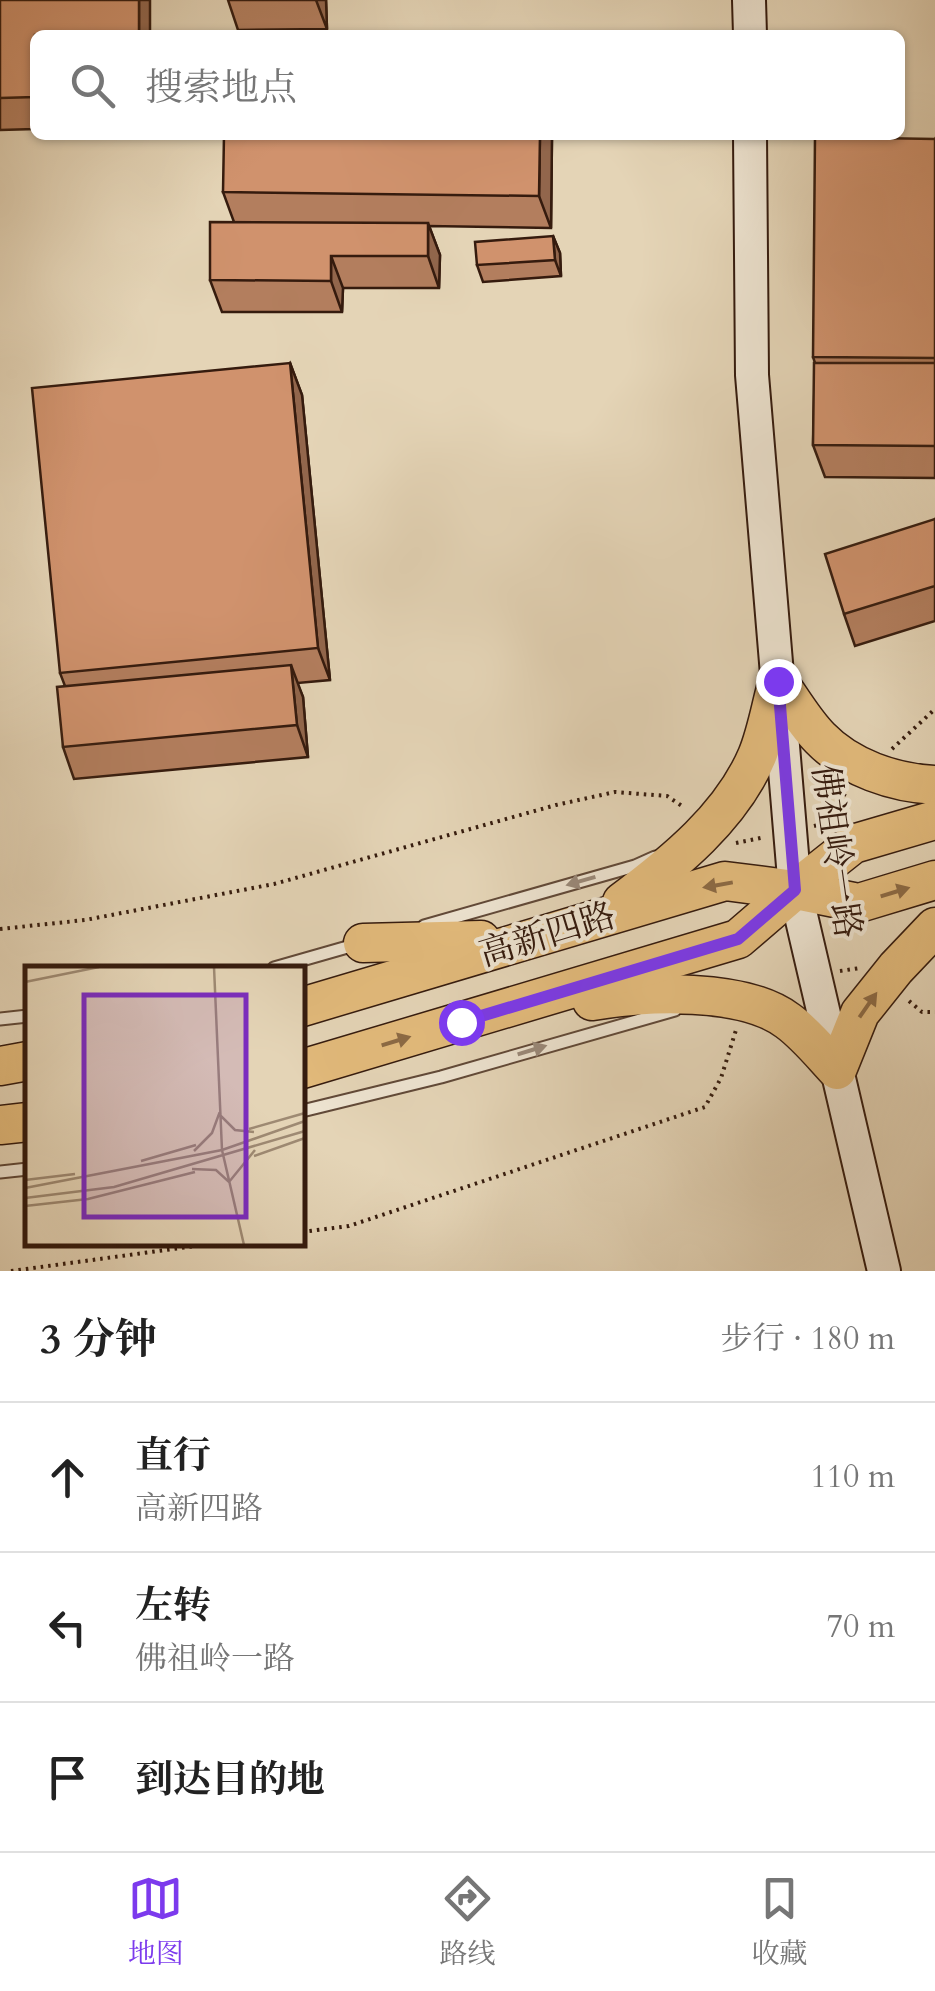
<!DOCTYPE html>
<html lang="zh">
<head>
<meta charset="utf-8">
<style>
  :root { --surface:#fff; --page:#f6f6f6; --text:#222; --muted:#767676; --line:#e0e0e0; --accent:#7c3aed }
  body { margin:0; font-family:Cardo,"Noto Serif SC",serif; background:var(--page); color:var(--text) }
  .stop { position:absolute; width:30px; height:30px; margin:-22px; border:8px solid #7c3aed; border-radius:50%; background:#fff }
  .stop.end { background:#7c3aed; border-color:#fff; box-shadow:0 2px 10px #0008 }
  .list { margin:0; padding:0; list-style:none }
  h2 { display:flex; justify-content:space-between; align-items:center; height:130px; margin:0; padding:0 40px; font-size:42px }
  h2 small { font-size:32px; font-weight:400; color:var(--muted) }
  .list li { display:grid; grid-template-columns:65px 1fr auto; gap:30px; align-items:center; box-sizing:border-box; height:150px; padding:0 40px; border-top:2px solid var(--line) }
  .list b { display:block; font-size:38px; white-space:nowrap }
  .list p { margin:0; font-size:32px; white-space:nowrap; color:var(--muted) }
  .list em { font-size:32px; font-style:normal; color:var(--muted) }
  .icon { flex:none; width:55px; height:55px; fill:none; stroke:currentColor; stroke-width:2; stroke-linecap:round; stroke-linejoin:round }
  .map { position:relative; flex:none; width:935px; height:1271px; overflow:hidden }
  .search { position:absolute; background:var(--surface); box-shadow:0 2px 8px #0004; left:30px; right:30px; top:30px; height:110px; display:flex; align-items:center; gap:25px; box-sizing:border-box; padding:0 35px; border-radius:15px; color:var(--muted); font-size:38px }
  .sheet { height:580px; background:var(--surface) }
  nav { display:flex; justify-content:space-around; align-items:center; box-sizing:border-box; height:140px; border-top:2px solid var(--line); background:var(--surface); font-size:28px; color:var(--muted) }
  nav a { display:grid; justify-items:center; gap:5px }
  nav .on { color:var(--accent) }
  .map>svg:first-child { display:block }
</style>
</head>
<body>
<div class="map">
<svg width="935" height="1271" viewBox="0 0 935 1271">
  <rect width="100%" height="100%" fill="#e4d4b6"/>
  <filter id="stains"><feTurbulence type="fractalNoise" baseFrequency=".002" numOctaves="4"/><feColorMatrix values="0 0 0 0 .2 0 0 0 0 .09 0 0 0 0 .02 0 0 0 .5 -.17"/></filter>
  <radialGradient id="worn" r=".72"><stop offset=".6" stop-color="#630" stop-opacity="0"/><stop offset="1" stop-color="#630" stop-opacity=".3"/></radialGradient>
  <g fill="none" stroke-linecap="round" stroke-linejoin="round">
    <defs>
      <g id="lane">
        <path d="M424,926L635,866L655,857"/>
        <path d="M274,968L358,944"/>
        <path d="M0,1019L28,1016"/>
        <path d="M302,1111L441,1077L675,1010"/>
        <path d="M0,1172L28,1169"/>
      </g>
      <g id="secondary">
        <path d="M749,0L750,35"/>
        <path d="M750,135L752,375L795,890L884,1271"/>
      </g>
      <g id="primary">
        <path d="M622,902C674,863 731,817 757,756C767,732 771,705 778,681C791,699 804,722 820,738C849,768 894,783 935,785"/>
        <path d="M363,943L481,940"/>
        <path d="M592,1001C645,992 743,987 788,1021C806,1034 822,1054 837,1070L860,1013L896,968L935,927"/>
        <path d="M302,1007L725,881L795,890L853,844L935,820"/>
        <path d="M0,1066L28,1061"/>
        <path d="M302,1069L738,939L795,890L859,903L935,880"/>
        <path d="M0,1125L28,1122"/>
      </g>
    </defs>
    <use href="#lane" stroke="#614938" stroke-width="15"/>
    <use href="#secondary" stroke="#351b0e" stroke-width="36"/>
    <use href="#primary" stroke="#351b0e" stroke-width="41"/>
    <g stroke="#351b0e" stroke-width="4" stroke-dasharray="2.5 5" stroke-linecap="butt">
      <path d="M892,749L935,709"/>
      <path d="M814,826L826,823L846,792"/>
      <path d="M736,843L765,837"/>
      <path d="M0,929L85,920L274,884L556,805L615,792L667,796L685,808"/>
      <path d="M840,971L860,968"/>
      <path d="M909,1001L922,1012H935"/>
      <path d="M302,1232L349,1226L705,1107L721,1078L736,1030"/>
      <path d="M11,1271L210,1244"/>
    </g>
    <use href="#lane" stroke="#ede3d0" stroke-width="11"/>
    <use href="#secondary" stroke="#ede3d0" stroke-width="32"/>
    <use href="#primary" stroke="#e2ba7b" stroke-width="38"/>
  </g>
  <g fill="#b37e5e" stroke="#351b0e" stroke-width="2.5">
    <path d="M0,0L35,35V129L0,130Z"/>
    <path d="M228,0H326L327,29L238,30Z"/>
    <path d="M552,135L551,228L429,226L440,255L439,288H343L342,312H222L210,280L234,222L223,192Z"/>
    <path d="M935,139V478L825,477L813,445L815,363L813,357Z"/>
    <path d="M553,236L560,253L561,276L483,282L477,265Z"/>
    <path d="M290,363L302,395L330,680L297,683L303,697L308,757L74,779L63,747L65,686L60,673Z"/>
    <path d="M935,519V621L855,646L844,614Z"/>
  </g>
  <g fill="#92664c" stroke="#351b0e" stroke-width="2.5">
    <rect x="139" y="0" width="11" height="35"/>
    <path d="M316,0H326L327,29Z"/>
    <path d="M540,135H552L551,228L539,196Z"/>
    <path d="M428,223L440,255L439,288L428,256Z"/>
    <path d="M553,236L560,253L561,276L555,260Z"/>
    <path d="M331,256L343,288L342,312L331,281Z"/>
    <path d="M290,363L302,395L330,680L318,648Z"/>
    <path d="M291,665L303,697L308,757L297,725Z"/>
  </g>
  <g fill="#d0926d" stroke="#351b0e" stroke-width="2.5">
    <path d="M0,0H139V35H35V97L0,98Z"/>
    <path d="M225,32L415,35H225Z"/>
    <path d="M224,135H540L539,196L223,192Z"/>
    <path d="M815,137L935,139V358L813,357Z"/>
    <path d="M210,222L428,223V256H331V281L210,280Z"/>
    <path d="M553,236L555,260L477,265L475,242Z"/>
    <path d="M290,363L318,648L60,673L32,388Z"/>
    <path d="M814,363H935V446L813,445Z"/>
    <path d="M935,519V586L844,614L825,554Z"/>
    <path d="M291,665L297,725L63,747L57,687Z"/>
  </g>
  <defs><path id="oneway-solid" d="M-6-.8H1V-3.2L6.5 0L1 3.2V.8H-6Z" transform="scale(2.5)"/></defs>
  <g fill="#9a8979">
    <use href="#oneway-solid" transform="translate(581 881) rotate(164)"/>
    <use href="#oneway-solid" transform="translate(532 1050) rotate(-17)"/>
  </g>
  <g fill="#8c6a44">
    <use href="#oneway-solid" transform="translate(718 885) rotate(170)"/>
    <use href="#oneway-solid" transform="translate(895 892) rotate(-17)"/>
    <use href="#oneway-solid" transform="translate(868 1005) rotate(-55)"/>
    <use href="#oneway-solid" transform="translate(396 1041) rotate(-17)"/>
  </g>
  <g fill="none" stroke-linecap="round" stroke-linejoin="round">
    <path stroke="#7c3aed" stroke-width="12" d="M461,1022L738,939L795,890L778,681"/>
  </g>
  <g text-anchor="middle" stroke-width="8" stroke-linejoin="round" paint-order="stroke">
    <g font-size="35" fill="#351b0e" stroke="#ede3d0">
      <text transform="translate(837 851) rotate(82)" y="12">佛祖岭一路</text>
      <text transform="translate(547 934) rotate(-17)" y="12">高新四路</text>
    </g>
  </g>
  <g transform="translate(25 966)">
    <rect width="280" height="280" fill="#e4d4b6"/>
    <path fill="none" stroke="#9e8a73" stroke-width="2.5" d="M189,1L197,184L219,279M0,16L74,1M224,163L280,147M169,185L187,167L194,148L210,164L229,166M229,190L280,172M116,195L171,179M167,203L191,204L204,216L230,184M0,214L50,208M0,222L197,184L280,155M0,232L89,221L280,165M0,240L63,233L170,206"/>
    <path fill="#7b2cbf" fill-opacity="0.15" stroke="#7b2cbf" stroke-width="5" d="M59,29H221V251H59Z"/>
    <rect width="280" height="280" fill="none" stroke="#351b0e" stroke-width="5"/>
  </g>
  <rect width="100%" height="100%" filter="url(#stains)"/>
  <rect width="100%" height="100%" fill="url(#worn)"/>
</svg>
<div class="stop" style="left:461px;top:1022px"></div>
<div class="stop end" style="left:778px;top:681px"></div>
<div class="search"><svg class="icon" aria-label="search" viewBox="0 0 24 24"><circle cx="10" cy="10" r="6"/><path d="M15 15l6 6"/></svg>搜索地点</div>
</div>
<section class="sheet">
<h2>3 分钟<small>步行 · 180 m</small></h2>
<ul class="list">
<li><svg class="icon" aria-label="ahead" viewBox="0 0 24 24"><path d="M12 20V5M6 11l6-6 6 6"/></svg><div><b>直行</b><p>高新四路</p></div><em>110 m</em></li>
<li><svg class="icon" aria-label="left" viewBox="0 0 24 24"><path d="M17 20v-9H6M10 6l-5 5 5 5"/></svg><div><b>左转</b><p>佛祖岭一路</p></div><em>70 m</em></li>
<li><svg class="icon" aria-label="arrive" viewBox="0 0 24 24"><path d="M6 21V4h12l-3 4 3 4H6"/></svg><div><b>到达目的地</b></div></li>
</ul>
</section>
<nav>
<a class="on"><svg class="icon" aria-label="map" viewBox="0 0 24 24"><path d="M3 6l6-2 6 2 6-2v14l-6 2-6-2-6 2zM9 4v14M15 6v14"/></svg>地图</a>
<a><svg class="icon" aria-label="directions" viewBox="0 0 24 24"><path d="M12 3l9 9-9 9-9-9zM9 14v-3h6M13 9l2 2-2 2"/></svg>路线</a>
<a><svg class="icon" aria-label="saved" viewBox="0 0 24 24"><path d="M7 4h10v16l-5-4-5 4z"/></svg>收藏</a>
</nav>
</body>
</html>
